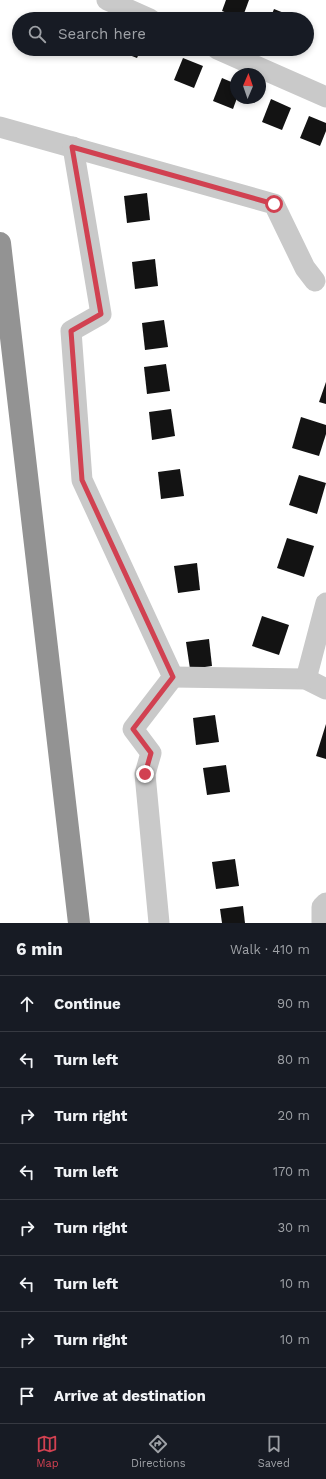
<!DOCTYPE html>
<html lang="en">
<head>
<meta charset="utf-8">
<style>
  :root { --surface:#171b24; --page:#20242c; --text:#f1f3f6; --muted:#9ea1a6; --line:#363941; --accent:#d14151 }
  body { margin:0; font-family:"Work Sans",sans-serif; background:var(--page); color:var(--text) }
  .compass { position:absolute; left:230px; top:68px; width:36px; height:36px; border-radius:50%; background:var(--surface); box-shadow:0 2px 6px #0003; rotate:2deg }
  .stop { position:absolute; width:12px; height:12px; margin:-9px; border:3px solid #d14151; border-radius:50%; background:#fff }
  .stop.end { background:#d14151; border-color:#fff; box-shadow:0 1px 4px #0008 }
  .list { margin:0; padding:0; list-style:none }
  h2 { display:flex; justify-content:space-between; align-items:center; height:52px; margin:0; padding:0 16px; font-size:17px }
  h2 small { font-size:13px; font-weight:400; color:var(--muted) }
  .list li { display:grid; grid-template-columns:26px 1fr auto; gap:12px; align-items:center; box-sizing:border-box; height:56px; padding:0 16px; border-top:1px solid var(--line) }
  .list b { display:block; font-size:15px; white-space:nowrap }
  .list em { font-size:13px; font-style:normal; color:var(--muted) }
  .icon { flex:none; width:22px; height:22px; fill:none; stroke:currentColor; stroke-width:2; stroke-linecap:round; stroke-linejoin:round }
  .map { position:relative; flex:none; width:326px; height:923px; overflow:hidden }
  .search { position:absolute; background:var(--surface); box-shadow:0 2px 6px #0003; left:12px; right:12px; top:12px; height:44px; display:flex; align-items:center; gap:10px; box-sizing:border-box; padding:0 14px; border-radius:22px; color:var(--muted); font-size:15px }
  .sheet { height:500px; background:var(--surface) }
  nav { display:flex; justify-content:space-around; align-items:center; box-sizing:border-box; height:56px; border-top:1px solid var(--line); background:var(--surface); font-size:11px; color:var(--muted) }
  nav a { display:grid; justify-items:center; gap:2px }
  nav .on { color:var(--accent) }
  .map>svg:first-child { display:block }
</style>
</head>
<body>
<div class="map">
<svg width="326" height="923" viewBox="0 0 326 923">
  <rect width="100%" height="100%" fill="#fff"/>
  <g fill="#131313">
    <path d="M226,0H249L242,19L222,11Z"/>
    <path d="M274,9L294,17L293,19H270Z"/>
    <path d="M114,49H141L137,58Z"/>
    <path d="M183,58L203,66L194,88L174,80Z"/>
    <path d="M222,78L236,84L237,98L233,109L213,101Z"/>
    <path d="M271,99L291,108L282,130L262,122Z"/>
    <path d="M309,116L326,123V131L320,146L300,138Z"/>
    <path d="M147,193L150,220L127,223L124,196Z"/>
    <path d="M155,259L158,286L135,289L132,262Z"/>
    <path d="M164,320L168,347L145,350L142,323Z"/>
    <path d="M166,364L170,391L147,394L144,367Z"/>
    <path d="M326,382V404L319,402Z"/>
    <path d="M171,409L175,436L152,440L149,412Z"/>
    <path d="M301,417L326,425V434L319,456L292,448Z"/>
    <path d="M180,469L184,496L161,499L158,472Z"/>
    <path d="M299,475L326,483L317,514L289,505Z"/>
    <path d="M287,538L314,546L304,577L277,568Z"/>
    <path d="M197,563L200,590L178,593L174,566Z"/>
    <path d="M262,616L289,625L279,655L252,646Z"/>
    <path d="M209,639L212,666L190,669L186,642Z"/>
    <path d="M215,715L219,742L196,745L193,718Z"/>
    <path d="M326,724V759L316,756Z"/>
    <path d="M226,765L230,792L207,795L203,768Z"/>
    <path d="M235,859L239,886L216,889L212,862Z"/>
    <path d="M243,906L245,923H222L220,909Z"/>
  </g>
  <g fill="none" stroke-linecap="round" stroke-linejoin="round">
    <g stroke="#c9c9c9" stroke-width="21">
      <path d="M107,0L150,19"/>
      <path d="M217,49L326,97"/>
      <path d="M0,127L274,204L305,268L315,281"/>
      <path d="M73,147L101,314L71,331L82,480L173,677L133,729L151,753L145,774L159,923"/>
      <path d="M173,677L306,679L326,689"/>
      <path d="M306,679L326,603"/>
      <path d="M322,923V907L326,903"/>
    </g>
    <path stroke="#939393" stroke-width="22" d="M0,243L79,923"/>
  </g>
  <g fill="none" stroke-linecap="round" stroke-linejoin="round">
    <path stroke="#d14151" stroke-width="5" d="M145,774L151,753L133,729L173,677L82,480L71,331L101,314L72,147L274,204"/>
  </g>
</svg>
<svg class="compass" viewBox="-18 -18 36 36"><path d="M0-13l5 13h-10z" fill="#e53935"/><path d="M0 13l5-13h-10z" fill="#9ea1a6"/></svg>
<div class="stop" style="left:274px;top:204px"></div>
<div class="stop end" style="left:145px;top:774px"></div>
<div class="search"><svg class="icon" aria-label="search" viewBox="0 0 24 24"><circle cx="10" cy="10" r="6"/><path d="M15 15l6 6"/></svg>Search here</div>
</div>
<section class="sheet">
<h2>6 min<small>Walk · 410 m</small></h2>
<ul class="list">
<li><svg class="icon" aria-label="ahead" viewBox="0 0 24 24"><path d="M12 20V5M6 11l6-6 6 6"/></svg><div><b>Continue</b></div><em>90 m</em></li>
<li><svg class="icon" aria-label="left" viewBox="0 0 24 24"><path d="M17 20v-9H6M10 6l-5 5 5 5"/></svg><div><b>Turn left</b></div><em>80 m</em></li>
<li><svg class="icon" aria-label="right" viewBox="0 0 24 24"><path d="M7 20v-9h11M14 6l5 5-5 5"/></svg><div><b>Turn right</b></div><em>20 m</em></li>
<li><svg class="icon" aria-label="left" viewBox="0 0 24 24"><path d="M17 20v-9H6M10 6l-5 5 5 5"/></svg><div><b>Turn left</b></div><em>170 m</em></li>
<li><svg class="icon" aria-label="right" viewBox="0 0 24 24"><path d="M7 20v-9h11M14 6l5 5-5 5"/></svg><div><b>Turn right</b></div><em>30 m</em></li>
<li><svg class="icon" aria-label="left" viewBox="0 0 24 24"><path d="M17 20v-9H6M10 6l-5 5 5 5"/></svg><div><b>Turn left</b></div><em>10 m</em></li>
<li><svg class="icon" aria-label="right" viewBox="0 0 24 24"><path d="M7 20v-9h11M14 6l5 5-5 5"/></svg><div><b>Turn right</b></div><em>10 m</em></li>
<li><svg class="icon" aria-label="arrive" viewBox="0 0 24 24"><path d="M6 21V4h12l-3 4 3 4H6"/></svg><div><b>Arrive at destination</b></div></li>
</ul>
</section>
<nav>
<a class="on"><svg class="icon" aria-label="map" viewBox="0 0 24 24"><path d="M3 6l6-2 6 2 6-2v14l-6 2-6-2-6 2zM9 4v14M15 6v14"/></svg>Map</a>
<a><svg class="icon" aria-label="directions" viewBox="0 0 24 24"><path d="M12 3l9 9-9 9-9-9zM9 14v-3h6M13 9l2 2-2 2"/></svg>Directions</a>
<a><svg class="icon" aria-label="saved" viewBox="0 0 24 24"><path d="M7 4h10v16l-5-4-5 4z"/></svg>Saved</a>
</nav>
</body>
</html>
